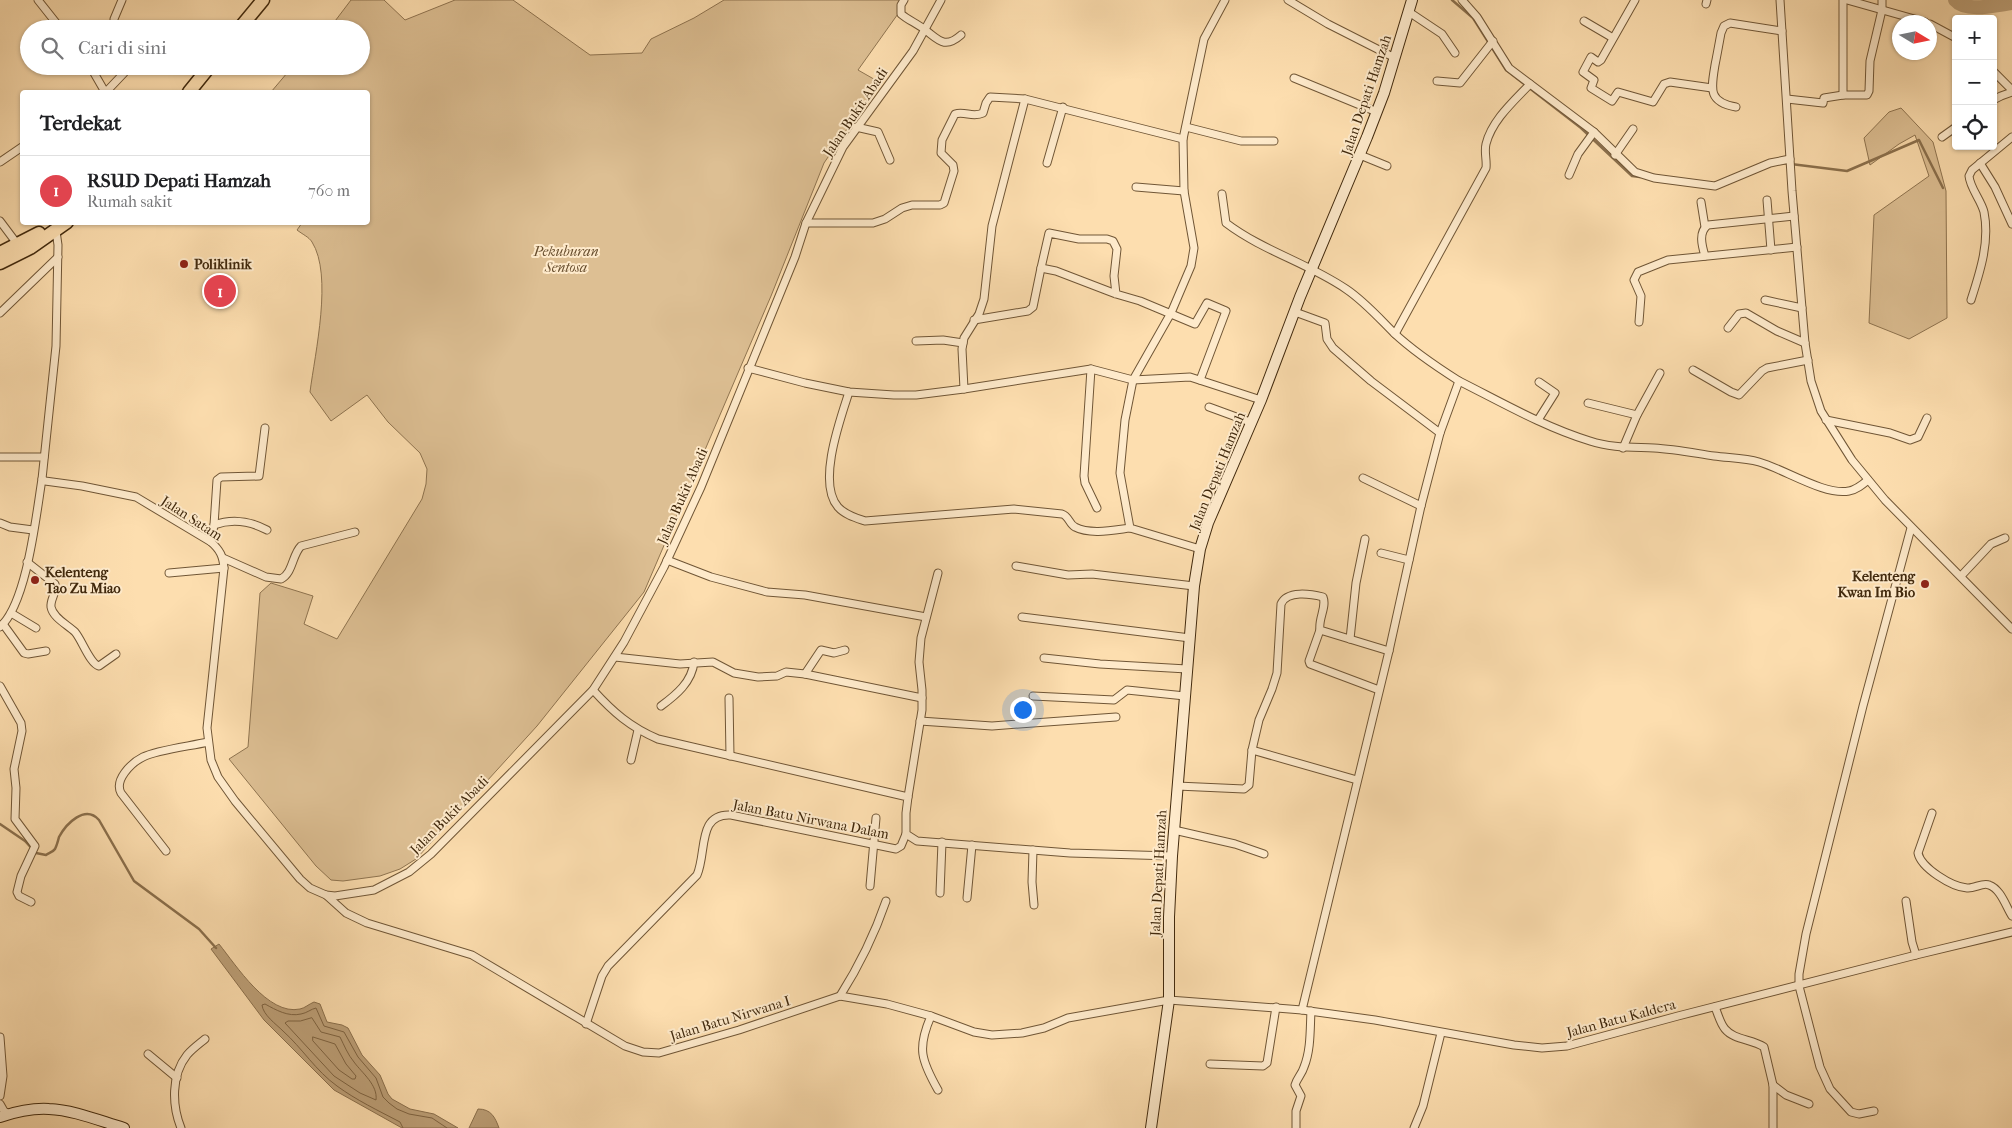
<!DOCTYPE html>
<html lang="id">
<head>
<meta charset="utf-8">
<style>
  :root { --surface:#fff; --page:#f6f6f6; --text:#202124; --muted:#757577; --line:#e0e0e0; --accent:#8f2418 }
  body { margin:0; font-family:"IM FELL French Canon",serif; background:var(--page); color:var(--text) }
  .controls { position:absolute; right:15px; top:15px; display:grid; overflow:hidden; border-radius:5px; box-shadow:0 1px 4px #0004 }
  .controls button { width:45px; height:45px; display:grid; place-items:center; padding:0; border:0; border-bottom:1px solid var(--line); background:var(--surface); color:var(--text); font:25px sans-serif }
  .compass { position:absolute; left:1892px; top:15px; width:45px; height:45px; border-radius:50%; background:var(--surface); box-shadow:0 1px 4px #0004; rotate:100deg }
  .you { position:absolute; left:1022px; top:709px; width:18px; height:18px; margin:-12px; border:4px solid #fff; border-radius:50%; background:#1a73e8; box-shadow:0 0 0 8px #1a73e833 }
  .badge { display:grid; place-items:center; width:32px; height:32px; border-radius:50%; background:var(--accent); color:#fff; font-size:16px; font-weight:700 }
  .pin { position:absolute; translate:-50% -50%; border:2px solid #fff; box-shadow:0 1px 5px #0006 }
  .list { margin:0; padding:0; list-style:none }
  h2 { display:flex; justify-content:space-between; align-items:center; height:65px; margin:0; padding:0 20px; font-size:21px }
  h2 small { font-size:16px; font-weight:400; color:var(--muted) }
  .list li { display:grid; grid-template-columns:32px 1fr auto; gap:15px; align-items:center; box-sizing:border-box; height:70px; padding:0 20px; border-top:1px solid var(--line) }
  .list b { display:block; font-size:19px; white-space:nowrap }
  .list p { margin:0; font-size:16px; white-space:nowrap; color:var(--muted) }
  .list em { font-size:16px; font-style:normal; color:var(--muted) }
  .icon { flex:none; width:28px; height:28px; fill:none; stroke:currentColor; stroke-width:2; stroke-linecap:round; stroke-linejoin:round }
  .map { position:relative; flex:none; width:2012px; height:1128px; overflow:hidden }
  .search { position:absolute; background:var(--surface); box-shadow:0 1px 4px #0004; left:20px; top:20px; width:350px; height:55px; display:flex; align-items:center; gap:12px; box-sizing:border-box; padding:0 18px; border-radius:28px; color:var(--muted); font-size:19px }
  .panel { position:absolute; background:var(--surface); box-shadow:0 1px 4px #0004; left:20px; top:90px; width:350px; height:135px; border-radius:5px }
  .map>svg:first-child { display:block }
</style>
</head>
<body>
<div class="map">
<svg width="2012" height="1128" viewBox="0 0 2012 1128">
  <rect width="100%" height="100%" fill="#fddeaf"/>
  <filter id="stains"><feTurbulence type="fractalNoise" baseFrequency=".004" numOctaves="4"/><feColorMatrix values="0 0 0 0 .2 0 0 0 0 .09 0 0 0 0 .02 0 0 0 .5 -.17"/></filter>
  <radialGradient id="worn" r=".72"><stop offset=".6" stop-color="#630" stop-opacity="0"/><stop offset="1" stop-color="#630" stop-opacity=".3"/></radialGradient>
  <g fill="#ddbf93" stroke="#8f7450">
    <path d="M351,0H384L405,20L455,0H513L590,55L642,53L651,39L694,18L724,0H905V4L858,70L879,82L824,163L771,296L644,592L537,726L416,859L400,869L380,876L343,881L331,880L316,866L229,759L248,747L260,593L271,583L313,596L304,624L337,639L422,499L426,484L427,469L420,453L388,422L367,395L331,421L310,392C315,353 333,275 312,242C309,237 302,234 297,230L302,223L368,222V92H271L293,66H361V29H329Z"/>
    <path d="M1901,108L1933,142L1946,191L1947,318L1909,339L1869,323L1874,215L1929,176L1915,135L1899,144L1870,165L1864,138L1889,112Z"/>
  </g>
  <g fill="#bda078" stroke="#8b704d">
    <path d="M219,944C236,965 268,1016 300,1009C305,1008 309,1004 314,1002L320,1004L327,1022L342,1025L348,1028L362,1055L380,1075L388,1094L392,1099L410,1109L434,1114L458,1128H402L334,1090L264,1020L211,949Z"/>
    <path d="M478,1109C491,1109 495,1117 499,1128H469Z"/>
  </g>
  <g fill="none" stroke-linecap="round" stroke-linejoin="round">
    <g stroke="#7f6442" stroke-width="1">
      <path d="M312,1018L321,1032L340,1037C344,1045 348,1055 354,1062C362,1073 378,1085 376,1100L360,1093L334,1076L285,1023L288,1021H300Z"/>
      <path d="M313,1037L335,1044L346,1064L356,1076L355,1079H352L339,1070L313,1041Z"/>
      <path d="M403,1128L400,1122C379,1111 356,1100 337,1086C316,1071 302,1048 283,1031C276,1024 263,1015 262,1005L265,1004C276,1010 288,1017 301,1014C307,1013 311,1009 316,1008L324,1026L344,1032L358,1057L376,1078L383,1097L389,1103L397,1109L409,1114L432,1118L447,1128"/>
    </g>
    <g stroke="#8b704d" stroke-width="2.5">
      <path d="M1452,0L1473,18L1506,70L1581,128L1632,176L1640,177"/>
      <path d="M1783,163L1847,171L1919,140L1943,188"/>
      <path d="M0,824L25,841L36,853L46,855C49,853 53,852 55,849C57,845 58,841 59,837C66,824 85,804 99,820L134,881L199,929L216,948"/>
    </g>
    <path stroke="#bda078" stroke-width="14" d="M1955,0C1966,13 1997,5 2012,3"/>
    <defs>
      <g id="street">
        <path d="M38,0L61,29"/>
        <path d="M904,0L901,5V14C908,20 916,23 924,29C938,39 944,50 961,35"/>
        <path d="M1288,0L1328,24L1395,58"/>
        <path d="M1462,0L1477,17L1509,68L1594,132L1635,172L1654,178L1715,186L1770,163L1790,159"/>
        <path d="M1635,0L1601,60L1598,62L1591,57L1583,72L1594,80L1591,88L1612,101L1618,92L1653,102L1664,84L1670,82L1712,88"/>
        <path d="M1780,0L1792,191L1805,343L1811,381L1821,411L1852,460L1885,500L2012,629"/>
        <path d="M1843,0V95"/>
        <path d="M1847,0L1925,22"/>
        <path d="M1706,4L1707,0"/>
        <path d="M1409,12L1442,34L1455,53"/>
        <path d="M1584,21L1613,38"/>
        <path d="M1930,24L1956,38"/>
        <path d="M114,29V19L122,0"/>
        <path d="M90,66L105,92"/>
        <path d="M1993,71L2012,90"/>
        <path d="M1294,78L1377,112"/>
        <path d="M1437,81L1460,83L1493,41"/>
        <path d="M106,92L124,73L125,66"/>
        <path d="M1787,99L1823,103L1824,98L1843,95H1867L1869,91L1870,61L1882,10V0"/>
        <path d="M1993,100L2001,96L2012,92"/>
        <path d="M1736,107C1708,102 1711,89 1715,65C1717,55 1719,44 1721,33L1724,26L1730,23L1782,31"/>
        <path d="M856,127L878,132L890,160"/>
        <path d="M1186,127L1241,141H1274"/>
        <path d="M1942,137L1956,127"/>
        <path d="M1360,155L1387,166"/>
        <path d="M1615,155L1633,129"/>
        <path d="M0,162L22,147"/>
        <path d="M1047,163L1063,107"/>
        <path d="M1980,163L1995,187L2012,224"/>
        <path d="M1569,175L1578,154L1594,132"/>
        <path d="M1136,187L1184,191"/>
        <path d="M1222,194L1226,223C1263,251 1308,263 1346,289C1364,301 1379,318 1394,333C1413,351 1437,367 1459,381C1501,402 1544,427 1590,441C1611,448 1632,447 1654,448C1674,449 1694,453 1714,456C1729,458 1745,458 1759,462C1784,469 1825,496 1849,491C1856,490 1862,485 1868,480"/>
        <path d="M1767,200L1771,250"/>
        <path d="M1701,202L1705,227"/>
        <path d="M0,221L18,245"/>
        <path d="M806,223H873L885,219L902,208L912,205H940L944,203L954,171L953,165L941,153L942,140L955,114C965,111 973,118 983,113L986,103L990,97L1025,99L1183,139"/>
        <path d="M56,231L58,245L56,346L42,479L45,481L82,486L136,497L211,542C220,550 223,556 224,568L207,728L211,760L218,777L235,801L300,879L310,888L326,895L335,896L374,890L409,872L431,854L593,690L624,642L664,567L701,487L795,257L806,223L843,147L913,51L941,0"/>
        <path d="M1705,256C1702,246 1698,232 1708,225L1794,216"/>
        <path d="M1116,294L1114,276L1117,249L1113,241L1107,239H1079L1049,233L1041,268L1056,271L1116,294L1140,301L1195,324L1207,303L1226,311L1200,380"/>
        <path d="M1765,300L1802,308"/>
        <path d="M1971,300C1980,272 1990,242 1984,212C1981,200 1970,188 1969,176L1972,170L2012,137"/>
        <path d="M1295,312L1325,323L1327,339L1333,348L1371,381L1440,433"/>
        <path d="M0,313L58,257"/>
        <path d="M974,320L1028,311L1033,307L1041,268"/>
        <path d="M1639,322L1641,296L1634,280L1638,272L1668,260L1797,247"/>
        <path d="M1728,328L1739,314L1746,313L1777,331L1805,343"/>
        <path d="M1395,334L1486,168C1487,160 1484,152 1486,144C1492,120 1514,101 1530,84"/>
        <path d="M916,341L943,340L963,343"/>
        <path d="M748,368L805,383L849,392L894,395H916L964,389L1091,369L1133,380L1190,377L1261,400"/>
        <path d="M1091,369L1084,476L1085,483L1097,508"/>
        <path d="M1693,370L1731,392L1739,395L1762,371L1767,368L1808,360"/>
        <path d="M964,389L962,349L964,338L979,314L984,299L992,226L1025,99"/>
        <path d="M849,392C840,420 817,483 838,507C845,515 856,518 865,521L1014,509L1062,514C1069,516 1069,524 1075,527C1090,535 1114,530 1130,528"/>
        <path d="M1588,403L1637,415"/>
        <path d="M1209,407L1250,422"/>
        <path d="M1538,420L1555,393L1539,382"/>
        <path d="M1826,420L1890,433L1910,440L1918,437L1927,418"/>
        <path d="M1623,448L1637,415L1660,373"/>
        <path d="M0,457H44"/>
        <path d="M1363,478L1421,506"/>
        <path d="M0,523L10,527L33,530"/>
        <path d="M214,525C233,518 250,521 267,530"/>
        <path d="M211,542L214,525L217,480L221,477L259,476L265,428"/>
        <path d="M1200,549L1130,528L1120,473L1125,420L1133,380L1171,313L1191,266L1194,248L1184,191L1183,139L1204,39L1225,0"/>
        <path d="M1381,553L1409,560"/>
        <path d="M223,558L266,577L281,579C293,573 292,555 301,546L355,532"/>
        <path d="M667,560L711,577L767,592L805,595L926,617"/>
        <path d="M27,562L55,584C57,593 50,599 51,607C53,618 68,625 75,632C82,640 90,664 99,666L116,654"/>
        <path d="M1016,566L1068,575L1092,574L1194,586"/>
        <path d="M169,573L224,568"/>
        <path d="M1961,576L1991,544L2005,538"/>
        <path d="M11,613L36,628"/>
        <path d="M1022,617L1190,638"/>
        <path d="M3,624L24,653L28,654L46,651"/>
        <path d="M0,627C27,603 36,516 42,479"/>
        <path d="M1320,630L1309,661L1310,664L1379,690"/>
        <path d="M1350,639L1356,583L1365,539"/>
        <path d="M615,657L680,664L713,662L734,673L758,677L777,676L786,672L805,674L922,698"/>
        <path d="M1044,658L1100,664L1187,669"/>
        <path d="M805,674L821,650L834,653L845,650"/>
        <path d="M0,686L21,723L22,731L14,769L16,788L15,819L35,846L21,876L17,892L19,896L31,902"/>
        <path d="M593,690C613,712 630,727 658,739L908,797L906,813V834L917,841L1070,853L1172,856"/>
        <path d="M1033,696L1114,700L1127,690L1185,696"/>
        <path d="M729,698L730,756"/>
        <path d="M661,706C676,695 692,682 694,662"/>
        <path d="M920,721L992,726L1116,717"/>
        <path d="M1252,750L1357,780"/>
        <path d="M631,760L638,730"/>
        <path d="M1177,786L1244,789L1249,785L1252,750L1259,720L1272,689L1277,673L1281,604C1287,590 1311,594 1323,597C1327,607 1318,619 1320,630L1389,651"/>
        <path d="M908,797L922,710V690L919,662L921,638L938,573"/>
        <path d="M1932,813L1918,853C1921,868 1952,887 1967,888C1974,889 1983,882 1989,885C2001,889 2006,907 2012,916"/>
        <path d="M1174,830L1235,844L1264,854"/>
        <path d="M1033,850L1032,882L1034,905"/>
        <path d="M166,851L121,793C114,780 131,763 143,757C157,750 191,746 208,742"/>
        <path d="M870,886L876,818"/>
        <path d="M940,893L942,842"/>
        <path d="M326,895L346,913L367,923L472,955L625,1046L643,1052L659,1053L739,1030L840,996L887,1004L931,1016L974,1032L992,1035L1022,1033L1044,1028L1068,1018L1169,1000L1302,1010L1375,1020L1514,1045L1542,1048L1567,1046L1678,1016L1916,955L2012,932"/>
        <path d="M967,898L972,845"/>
        <path d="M1906,901L1912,942L1916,955"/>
        <path d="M840,996C859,966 874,936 886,901"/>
        <path d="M1715,1007C1718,1014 1720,1023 1725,1029C1734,1040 1752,1039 1764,1047L1773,1085V1128"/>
        <path d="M1302,1010L1389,651L1421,506L1440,433L1459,381"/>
        <path d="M931,1016C917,1048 921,1060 938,1090"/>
        <path d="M586,1024L602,976L608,966L697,875C707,852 697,813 731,815L896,849L901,846L906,834"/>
        <path d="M0,1037L3,1076L0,1096"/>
        <path d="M148,1054L177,1078"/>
        <path d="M1210,1064L1263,1066L1267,1063L1276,1007"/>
        <path d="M1773,1085L1786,1095L1809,1104"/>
        <path d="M0,1104L4,1111L9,1114"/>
        <path d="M1874,1111L1859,1114L1851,1112L1830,1089L1820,1067L1815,1048L1799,986V974L1806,934L1863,706L1911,528"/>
        <path d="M181,1128C172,1106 171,1075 187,1055C192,1049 199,1044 205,1039"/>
        <path d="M1296,1128V1111L1301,1096L1295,1085C1297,1078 1302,1074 1304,1067C1311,1050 1310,1029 1311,1011"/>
        <path d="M1414,1128L1423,1106L1441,1033"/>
      </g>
      <g id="secondary">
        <path d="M0,1117C15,1112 33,1108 49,1109C74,1110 100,1121 124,1128"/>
        <path d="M1151,1128L1169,1000V917L1172,856L1194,586L1200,549L1208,523L1261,400L1300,297L1367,137L1384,93L1412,0"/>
      </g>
      <g id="highway">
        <path d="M239,29L263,0"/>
        <path d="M189,92L210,66"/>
        <path d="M0,253L39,233"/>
        <path d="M0,263L30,248L67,222"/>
      </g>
    </defs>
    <use href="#street" stroke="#705636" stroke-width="9"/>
    <use href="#secondary" stroke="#41290d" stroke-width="12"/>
    <use href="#highway" stroke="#41290d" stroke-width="15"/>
    <use href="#street" stroke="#feeacb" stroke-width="7"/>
    <use href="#secondary" stroke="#feeacb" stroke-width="10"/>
    <use href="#highway" stroke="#fddeaf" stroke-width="12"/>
  </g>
  <g fill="#8f2418" stroke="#feeacb" stroke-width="2">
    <circle cx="184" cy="264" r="5"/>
    <circle cx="35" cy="580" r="5"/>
    <circle cx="1925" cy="584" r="5"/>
  </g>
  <g text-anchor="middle" stroke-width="4" stroke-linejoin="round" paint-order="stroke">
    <g font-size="14" fill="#41290d" stroke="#feeacb">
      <text transform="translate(1366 95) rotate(-71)" y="5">Jalan Depati Hamzah</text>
      <text transform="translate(855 112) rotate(-56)" y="5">Jalan Bukit Abadi</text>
      <text transform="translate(1217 471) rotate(-68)" y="5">Jalan Depati Hamzah</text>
      <text transform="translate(682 496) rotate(-66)" y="5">Jalan Bukit Abadi</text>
      <text transform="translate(192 518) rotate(33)" y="5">Jalan Satam</text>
      <text transform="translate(449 815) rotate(-45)" y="5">Jalan Bukit Abadi</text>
      <text transform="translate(811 819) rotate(11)" y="5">Jalan Batu Nirwana Dalam</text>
      <text transform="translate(1158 873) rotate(-87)" y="5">Jalan Depati Hamzah</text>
      <text transform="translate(730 1018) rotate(-17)" y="5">Jalan Batu Nirwana I</text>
      <text transform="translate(1621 1018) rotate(-15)" y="5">Jalan Batu Kaldera</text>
    </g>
    <g font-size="14" font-style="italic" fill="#684e2e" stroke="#feeacb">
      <text x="566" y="256">Pekuburan<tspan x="566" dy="16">Sentosa</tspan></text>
    </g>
    <g font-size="14" font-weight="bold" fill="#41290d" stroke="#feeacb" text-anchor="start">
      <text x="194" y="269">Poliklinik</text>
      <text x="45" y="577">Kelenteng<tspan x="45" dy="16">Tao Zu Miao</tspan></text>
      <text x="1915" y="581" text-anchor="end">Kelenteng<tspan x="1915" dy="16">Kwan Im Bio</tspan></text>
    </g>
  </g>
  <rect width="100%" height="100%" filter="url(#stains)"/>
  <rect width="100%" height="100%" fill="url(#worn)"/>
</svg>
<div class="controls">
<button>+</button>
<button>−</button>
<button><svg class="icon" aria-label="locate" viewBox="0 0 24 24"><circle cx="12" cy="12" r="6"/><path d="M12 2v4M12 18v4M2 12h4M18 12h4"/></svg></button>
</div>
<svg class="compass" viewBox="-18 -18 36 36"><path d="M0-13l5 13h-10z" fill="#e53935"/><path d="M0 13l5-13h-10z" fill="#757577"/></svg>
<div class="you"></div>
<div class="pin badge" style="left:220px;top:291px;background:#e0444e">1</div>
<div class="search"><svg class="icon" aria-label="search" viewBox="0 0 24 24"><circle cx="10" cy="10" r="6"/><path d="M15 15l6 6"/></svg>Cari di sini</div>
<section class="panel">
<h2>Terdekat<small></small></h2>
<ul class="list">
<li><span class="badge" style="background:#e0444e">1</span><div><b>RSUD Depati Hamzah</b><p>Rumah sakit</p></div><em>760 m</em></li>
</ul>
</section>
</div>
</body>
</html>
